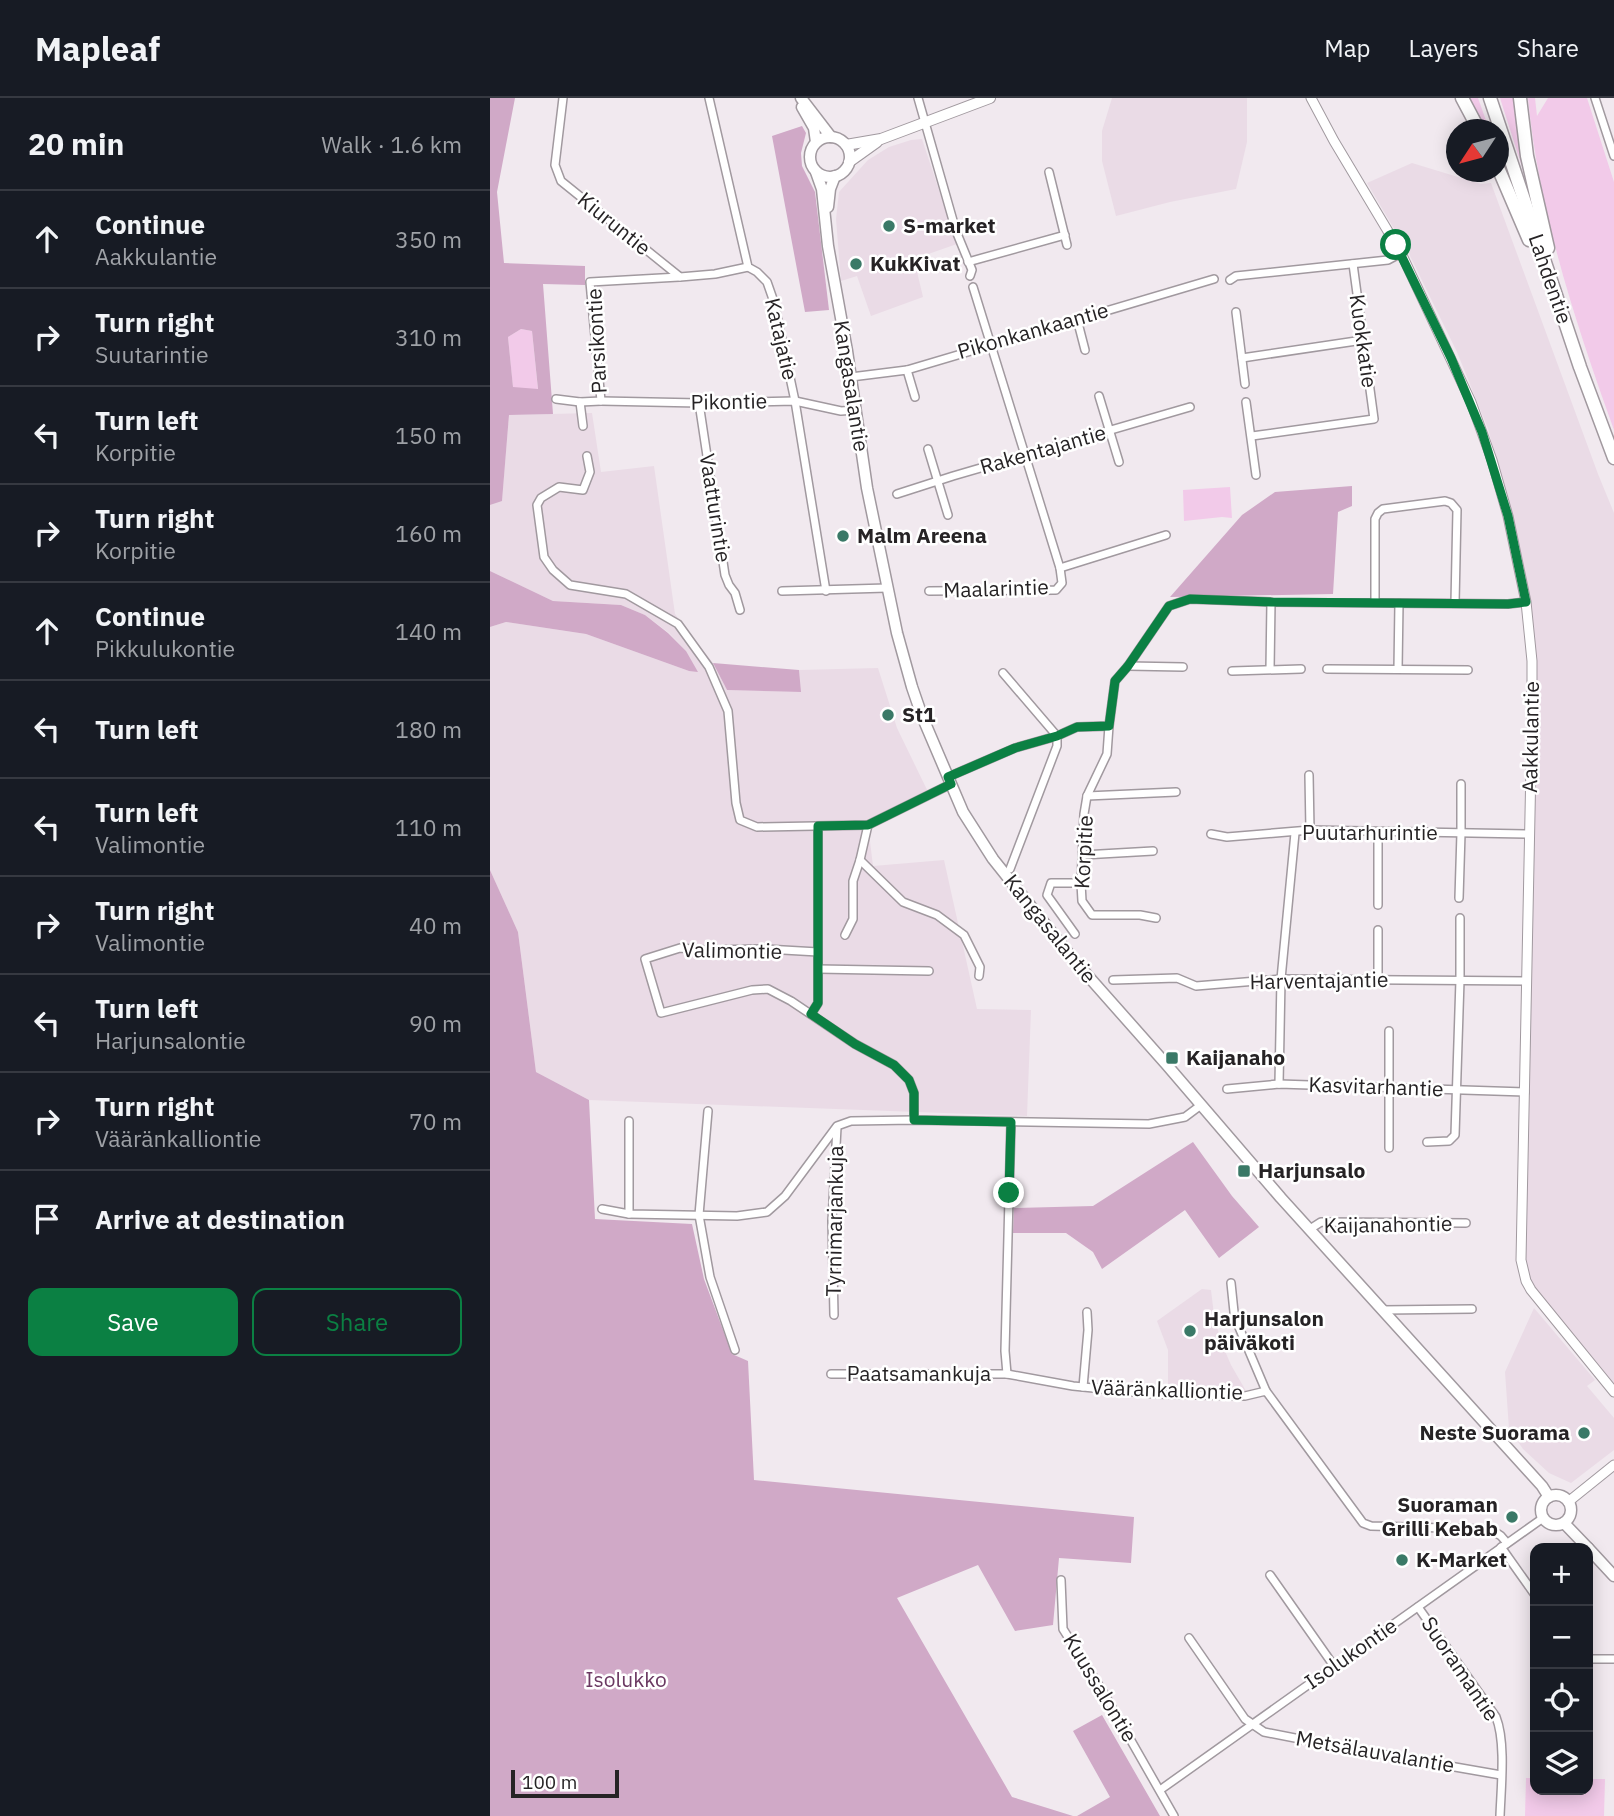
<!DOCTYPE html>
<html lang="en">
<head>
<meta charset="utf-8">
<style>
  :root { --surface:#171b24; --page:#20242c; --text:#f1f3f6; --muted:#9ea1a6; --line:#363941; --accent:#0b8043 }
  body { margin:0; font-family:"IBM Plex Sans",sans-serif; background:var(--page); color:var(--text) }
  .controls { position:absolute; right:21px; bottom:21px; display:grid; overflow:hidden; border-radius:14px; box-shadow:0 4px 18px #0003 }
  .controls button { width:63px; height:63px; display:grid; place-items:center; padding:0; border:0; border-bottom:2px solid var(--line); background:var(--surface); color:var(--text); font:35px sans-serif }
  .compass { position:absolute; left:956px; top:21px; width:63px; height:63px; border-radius:50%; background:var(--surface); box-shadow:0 4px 18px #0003; rotate:234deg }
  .scale { position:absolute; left:21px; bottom:18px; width:108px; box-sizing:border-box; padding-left:7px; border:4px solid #262325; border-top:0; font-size:19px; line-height:24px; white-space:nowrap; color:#262325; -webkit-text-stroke:5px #fff; paint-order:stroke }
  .stop { position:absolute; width:21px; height:21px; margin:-16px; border:5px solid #0b8043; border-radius:50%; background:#fff }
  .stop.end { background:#0b8043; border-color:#fff; box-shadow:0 2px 7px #0008 }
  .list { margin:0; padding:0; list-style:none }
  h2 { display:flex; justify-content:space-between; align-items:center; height:91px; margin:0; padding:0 28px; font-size:30px }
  h2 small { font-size:23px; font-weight:400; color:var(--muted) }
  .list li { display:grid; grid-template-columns:46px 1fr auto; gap:21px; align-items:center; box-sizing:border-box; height:98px; padding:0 28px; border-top:2px solid var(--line) }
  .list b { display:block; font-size:26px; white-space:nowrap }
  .list p { margin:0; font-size:23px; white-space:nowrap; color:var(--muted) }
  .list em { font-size:23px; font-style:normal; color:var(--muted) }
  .actions { display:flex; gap:14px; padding:21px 28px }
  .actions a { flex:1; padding:16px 0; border:2px solid var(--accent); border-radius:14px; text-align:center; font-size:24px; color:var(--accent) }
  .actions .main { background:var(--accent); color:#fff }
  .icon { flex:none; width:38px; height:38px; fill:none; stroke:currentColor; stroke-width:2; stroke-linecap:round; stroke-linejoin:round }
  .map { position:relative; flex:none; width:1124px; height:1718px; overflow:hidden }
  header { display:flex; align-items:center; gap:42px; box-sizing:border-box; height:98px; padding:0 35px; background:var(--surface); border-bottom:2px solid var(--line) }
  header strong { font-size:33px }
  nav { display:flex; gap:38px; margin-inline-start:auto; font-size:24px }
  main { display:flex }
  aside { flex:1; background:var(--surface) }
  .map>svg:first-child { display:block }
</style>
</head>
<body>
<header>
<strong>Mapleaf</strong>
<nav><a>Map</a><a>Layers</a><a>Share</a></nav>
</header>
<main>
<aside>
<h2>20 min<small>Walk · 1.6 km</small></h2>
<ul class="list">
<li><svg class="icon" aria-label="ahead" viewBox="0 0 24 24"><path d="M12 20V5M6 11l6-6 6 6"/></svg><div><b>Continue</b><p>Aakkulantie</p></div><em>350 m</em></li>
<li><svg class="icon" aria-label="right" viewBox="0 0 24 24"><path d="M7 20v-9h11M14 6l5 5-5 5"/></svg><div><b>Turn right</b><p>Suutarintie</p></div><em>310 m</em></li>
<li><svg class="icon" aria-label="left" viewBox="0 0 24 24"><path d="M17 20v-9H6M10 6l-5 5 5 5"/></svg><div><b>Turn left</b><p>Korpitie</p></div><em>150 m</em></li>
<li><svg class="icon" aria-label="right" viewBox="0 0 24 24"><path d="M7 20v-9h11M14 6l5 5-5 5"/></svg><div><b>Turn right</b><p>Korpitie</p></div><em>160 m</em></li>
<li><svg class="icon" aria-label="ahead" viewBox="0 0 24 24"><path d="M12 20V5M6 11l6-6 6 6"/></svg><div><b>Continue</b><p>Pikkulukontie</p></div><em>140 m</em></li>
<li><svg class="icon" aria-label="left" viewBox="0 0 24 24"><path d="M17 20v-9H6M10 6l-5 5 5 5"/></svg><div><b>Turn left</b></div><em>180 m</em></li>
<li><svg class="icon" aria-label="left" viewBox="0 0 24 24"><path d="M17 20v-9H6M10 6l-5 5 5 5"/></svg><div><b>Turn left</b><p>Valimontie</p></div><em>110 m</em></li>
<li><svg class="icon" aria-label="right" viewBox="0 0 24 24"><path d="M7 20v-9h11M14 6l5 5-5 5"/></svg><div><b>Turn right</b><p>Valimontie</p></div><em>40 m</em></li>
<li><svg class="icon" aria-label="left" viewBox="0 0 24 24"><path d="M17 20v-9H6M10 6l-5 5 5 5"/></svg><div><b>Turn left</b><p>Harjunsalontie</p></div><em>90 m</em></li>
<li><svg class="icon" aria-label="right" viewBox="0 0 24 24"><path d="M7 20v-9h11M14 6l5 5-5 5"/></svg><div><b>Turn right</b><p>Vääränkalliontie</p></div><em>70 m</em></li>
<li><svg class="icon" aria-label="arrive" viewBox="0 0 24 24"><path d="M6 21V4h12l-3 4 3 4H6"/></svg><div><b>Arrive at destination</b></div></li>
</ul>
<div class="actions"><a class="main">Save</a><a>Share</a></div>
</aside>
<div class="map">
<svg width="1124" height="1718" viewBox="0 0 1124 1718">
  <rect width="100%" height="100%" fill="#f1e9ef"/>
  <g fill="#eadbe6">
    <path d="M622,0H757V44L746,91L680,104L626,118L612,63V33Z"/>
    <path d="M432,41L467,146L424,161L433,199L381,218L367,178L351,183L346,121L349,94L378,62L399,49L421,42Z"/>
    <path d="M922,65L991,86L1001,85L1108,376L1124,415V1294L1046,1200L1031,1162L1040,504L1027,437L998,331L967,254L919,156L877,85Z"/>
    <path d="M102,315L111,374L164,368L185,516L223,565L237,592L310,594L309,572L388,570L407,630L441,700L378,727L383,768L454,762L487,911L541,912L537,1018L99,1002L46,974L28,834L0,772V529L16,524L96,536L199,573L196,553L179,535L155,517L131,507L63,503L0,473V407L12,402L19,317Z"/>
    <path d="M712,1191L721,1192L724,1217L731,1244L741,1267L756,1293H678V1252L667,1223Z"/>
    <path d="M1044,1210L1105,1282L1097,1288L1124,1320V1352L1081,1385L1059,1375L1033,1351L1019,1331L1015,1274Z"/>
  </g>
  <g fill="#f2cae9">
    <path d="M979,0H988L999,31H996Z"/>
    <path d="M1010,0H1023L1033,72Z"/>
    <path d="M1038,0H1045L1047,18L1058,0H1097L1124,84V332C1085,223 1049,115 1038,0Z"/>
    <path d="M31,231L42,233L48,292L23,290L18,239Z"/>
    <path d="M740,389L742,420L732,419L694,423L693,392Z"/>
    <path d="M1036,1680H1045V1692H1098V1681H1115L1114,1718H1035Z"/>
  </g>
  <g fill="#d0a9c7" fill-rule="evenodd">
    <path d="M0,0H25L7,94L14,165L95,168V187L53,186L63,316L19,317L12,403L0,407ZM31,231L42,233L48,291L23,289L18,239Z"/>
    <path d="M312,28L316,35L311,55L312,68L325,94L339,212L315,214L282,38Z"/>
    <path d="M862,388V408L848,414L843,496L680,499L752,417L785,394Z"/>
    <path d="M0,473L63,503L131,507L155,517L178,535L196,553L208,574L199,573L96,536L16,524L0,529Z"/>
    <path d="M223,565L309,572L311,594L237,592Z"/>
    <path d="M0,772L28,834L46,974L99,1002L105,1121L202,1126L214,1181L242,1256L258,1263L264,1382L644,1419L641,1465L569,1460L563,1527L525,1533L488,1467L407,1500L522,1699L583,1718H0Z"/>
    <path d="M703,1044L742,1098L769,1129L729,1160L695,1112L612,1171L603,1154L576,1135H523L524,1110L603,1108Z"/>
    <path d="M612,1617L670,1718H587L620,1699L583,1633Z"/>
  </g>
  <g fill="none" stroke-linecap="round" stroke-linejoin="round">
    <defs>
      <g id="minor">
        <path d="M73,0L65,67L71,83L190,179L225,176L258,169"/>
        <path d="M219,0L258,169L267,174L277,184L284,204L305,303L336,493"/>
        <path d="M428,0L466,133L482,172L480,178"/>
        <path d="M1105,0L1124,58"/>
        <path d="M559,74L577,147"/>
        <path d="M478,164L575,137"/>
        <path d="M740,182L746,178L898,162L911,155"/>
        <path d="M483,189L570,470"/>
        <path d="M746,214L755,286"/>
        <path d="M587,221L595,252"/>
        <path d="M752,260L873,242"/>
        <path d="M417,272L425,299"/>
        <path d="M361,279L417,272L724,181"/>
        <path d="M609,298L629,364"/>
        <path d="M66,301L90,304L111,303L100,184L189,179"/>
        <path d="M111,303L209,305L305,303L351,313L365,312"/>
        <path d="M90,304L93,328"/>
        <path d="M756,304L766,377"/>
        <path d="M209,305L235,477L239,487L245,495L250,512"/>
        <path d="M762,338L884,321L863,166"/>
        <path d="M438,351L458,417"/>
        <path d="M97,358L100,374L93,392L69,389L51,400L47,407L54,459L63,472L80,487L136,496L188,526L219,569L238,613L246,705L250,722L267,729L378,727L461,686"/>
        <path d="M407,396L463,378L700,309"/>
        <path d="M292,493L397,490"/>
        <path d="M439,493L566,492L572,485L570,470L676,437"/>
        <path d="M885,504V421L888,415L893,411L955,403L961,405L967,412L965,505"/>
        <path d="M638,568L693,569"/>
        <path d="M780,571L781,504"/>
        <path d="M837,571L978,572"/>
        <path d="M908,571L909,505"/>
        <path d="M742,573L811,571"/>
        <path d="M513,575L567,638V648L520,771"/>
        <path d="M619,628L617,656L597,698L594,716L591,785L592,803L602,817H650L666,820"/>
        <path d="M819,677L820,732"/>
        <path d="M458,679L525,650L567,638L587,629L619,628L625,583L638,568L679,508L700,501L781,504L1018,506L1036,504"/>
        <path d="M597,698L686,694"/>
        <path d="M721,736L737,739L820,732L1039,736"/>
        <path d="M593,757L663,753"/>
        <path d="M370,762L413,804L447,817L474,837L490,869L489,878"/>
        <path d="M969,800L971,735V686"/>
        <path d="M888,807V734"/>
        <path d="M888,832V881"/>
        <path d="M585,836L557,797L561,785H591"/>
        <path d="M355,837L363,821V783L370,762L378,727"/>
        <path d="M328,854L276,851L215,852L190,850L155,861L171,915L262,892L278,891L301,903L365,946L404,967L419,982L424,995V1022"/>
        <path d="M328,871L439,873"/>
        <path d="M623,882L687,880L706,888L791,881L1037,883"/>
        <path d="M321,916L328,905V728"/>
        <path d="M789,986L791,881L805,735"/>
        <path d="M737,991L789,986L1035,994"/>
        <path d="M218,1013L209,1117L220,1179L245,1252"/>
        <path d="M937,1044L959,1043L965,1037L970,882V820"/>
        <path d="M899,1050V933"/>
        <path d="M112,1111L139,1116L247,1118L277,1114L295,1098L347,1028L361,1023L424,1022L659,1026L695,1019L711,1007"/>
        <path d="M139,1116V1023"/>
        <path d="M820,1131L831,1124L976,1125"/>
        <path d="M741,1185L744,1214L748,1227L776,1293"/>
        <path d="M893,1212L982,1211"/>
        <path d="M344,1217L342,1123L347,1029"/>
        <path d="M341,1276H517L583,1288L664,1296L755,1298L776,1293L873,1425L881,1428L991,1431L1002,1432L1011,1438L1017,1445"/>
        <path d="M517,1276L515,1253L521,1024"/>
        <path d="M593,1289L598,1232L597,1214"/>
        <path d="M1011,1449L1045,1497"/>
        <path d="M780,1477L844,1568"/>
        <path d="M571,1482L573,1531L615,1597L684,1718"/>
        <path d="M928,1509L1006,1619C1016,1644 1011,1690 1010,1718"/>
        <path d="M699,1540L755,1621L774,1634L856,1650L1011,1677"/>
        <path d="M1098,1561H1124"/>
        <path d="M670,1692L1053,1420"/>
      </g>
      <g id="tertiary">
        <path d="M821,0L844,43L911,155L981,304L1002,362L1018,418L1036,504L1042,563V617L1031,1162L1036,1183L1041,1192L1124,1294"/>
        <path d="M1078,1404L1124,1367"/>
      </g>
      <g id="secondary">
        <path d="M356,47L391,41L500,0"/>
        <path d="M359,64L387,44"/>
      </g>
      <g id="primary">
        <path d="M311,0L341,39"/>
        <path d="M312,9L324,30L326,44"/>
        <circle cx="340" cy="59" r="20"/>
        <path d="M326,74L332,91L338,148L357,253L377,390L407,535L422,589L432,618L473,714L503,761L583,861L676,966L791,1100L1052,1388L1059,1399"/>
        <path d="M338,109L340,91L345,78"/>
        <circle cx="1066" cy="1412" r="15"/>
        <path d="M1074,1425L1098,1450"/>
        <path d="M1098,1450L1124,1478"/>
      </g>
      <g id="trunk">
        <path d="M972,0L989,32"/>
        <path d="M1000,0L1090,269L1124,360"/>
        <path d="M1030,0L1037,58L1058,150"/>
        <path d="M1009,72L1039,142"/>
      </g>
    </defs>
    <use href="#minor" stroke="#a1999f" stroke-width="10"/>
    <use href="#tertiary" stroke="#a1999f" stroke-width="11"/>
    <use href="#secondary" stroke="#a1999f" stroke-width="12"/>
    <use href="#primary" stroke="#a1999f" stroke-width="13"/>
    <use href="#trunk" stroke="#a1999f" stroke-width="15"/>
    <use href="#minor" stroke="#fff" stroke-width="7"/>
    <use href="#tertiary" stroke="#fff" stroke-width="9"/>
    <use href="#secondary" stroke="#fff" stroke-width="10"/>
    <use href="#primary" stroke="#fff" stroke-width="10"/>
    <use href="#trunk" stroke="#fff" stroke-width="12"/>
  </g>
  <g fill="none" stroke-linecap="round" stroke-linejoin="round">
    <path stroke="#0b8043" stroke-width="9" d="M519,1095L521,1024L424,1022V995L419,982L404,967L365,946L321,916L328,905V728L378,727L461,686L458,679L525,650L567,638L587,629L619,628L625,583L638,568L679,508L700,501L781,504L1018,506L1036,504L1018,418L992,334L961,260L906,147"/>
  </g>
  <g fill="#3a7967" stroke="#fff" stroke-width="2.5">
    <circle cx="399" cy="128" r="7"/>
    <circle cx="366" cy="166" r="7"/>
    <circle cx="353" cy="438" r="7"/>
    <circle cx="398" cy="617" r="7"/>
    <rect x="675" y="953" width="14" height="14" rx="3.5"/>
    <rect x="747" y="1066" width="14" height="14" rx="3.5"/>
    <circle cx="700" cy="1233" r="7"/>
    <circle cx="1094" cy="1335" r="7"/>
    <circle cx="1022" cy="1419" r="7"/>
    <circle cx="912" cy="1462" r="7"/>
  </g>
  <g text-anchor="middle" stroke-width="5" stroke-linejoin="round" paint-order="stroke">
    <g font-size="21" fill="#262325" stroke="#fff">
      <text transform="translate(124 126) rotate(39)" y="7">Kiuruntie</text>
      <text transform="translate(1060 181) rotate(71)" y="7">Lahdentie</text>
      <text transform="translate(543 233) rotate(-16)" y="7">Pikonkankaantie</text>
      <text transform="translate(291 241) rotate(77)" y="7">Katajatie</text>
      <text transform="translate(107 243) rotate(-93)" y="7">Parsikontie</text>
      <text transform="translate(873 243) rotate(82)" y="7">Kuokkatie</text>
      <text transform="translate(361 288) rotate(81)" y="7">Kangasalantie</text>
      <text transform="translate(239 304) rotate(-1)" y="7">Pikontie</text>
      <text transform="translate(553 352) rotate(-16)" y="7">Rakentajantie</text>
      <text transform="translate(225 410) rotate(81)" y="7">Vaatturintie</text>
      <text transform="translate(506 491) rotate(-2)" y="7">Maalarintie</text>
      <text transform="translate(1041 639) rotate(-89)" y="7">Aakkulantie</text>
      <text x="880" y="742">Puutarhurintie</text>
      <text transform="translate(594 754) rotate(-87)" y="7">Korpitie</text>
      <text transform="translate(560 831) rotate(51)" y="7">Kangasalantie</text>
      <text transform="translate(242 853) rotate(1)" y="7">Valimontie</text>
      <text transform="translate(829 883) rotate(-1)" y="7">Harventajantie</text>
      <text transform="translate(886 989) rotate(2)" y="7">Kasvitarhantie</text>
      <text transform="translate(345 1123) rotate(-89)" y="7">Tyrnimarjankuja</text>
      <text transform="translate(898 1127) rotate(-1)" y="7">Kaijanahontie</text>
      <text x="429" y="1283">Paatsamankuja</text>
      <text transform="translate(677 1292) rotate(2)" y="7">Vääränkalliontie</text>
      <text transform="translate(861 1556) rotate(-35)" y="7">Isolukontie</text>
      <text transform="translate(970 1571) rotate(56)" y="7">Suoramantie</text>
      <text transform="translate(610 1590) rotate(59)" y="7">Kuussalontie</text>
      <text transform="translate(885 1654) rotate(10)" y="7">Metsälauvalantie</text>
    </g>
    <g font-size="21" font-weight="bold" fill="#262325" stroke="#fff" text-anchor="start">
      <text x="413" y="135">S-market</text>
      <text x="380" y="173">KukKivat</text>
      <text x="367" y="445">Malm Areena</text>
      <text x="412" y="624">St1</text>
      <text x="696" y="967">Kaijanaho</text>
      <text x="768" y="1080">Harjunsalo</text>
      <text x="714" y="1228">Harjunsalon<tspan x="714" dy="24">päiväkoti</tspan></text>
      <text x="1080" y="1342" text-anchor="end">Neste Suorama</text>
      <text x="1008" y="1414" text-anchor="end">Suoraman<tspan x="1008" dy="24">Grilli Kebab</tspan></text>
      <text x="926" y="1469">K-Market</text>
    </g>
    <g font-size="21" fill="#6b3962" stroke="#fff">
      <text x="136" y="1589">Isolukko</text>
    </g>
  </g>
</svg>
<div class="controls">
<button>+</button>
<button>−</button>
<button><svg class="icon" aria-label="locate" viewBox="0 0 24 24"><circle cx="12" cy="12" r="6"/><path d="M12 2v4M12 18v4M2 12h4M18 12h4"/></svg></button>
<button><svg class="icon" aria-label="layers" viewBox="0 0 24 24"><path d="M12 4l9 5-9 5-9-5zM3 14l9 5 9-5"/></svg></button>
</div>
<svg class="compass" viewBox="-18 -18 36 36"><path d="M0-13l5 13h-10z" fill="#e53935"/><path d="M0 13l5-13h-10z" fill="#9ea1a6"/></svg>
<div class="scale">100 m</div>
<div class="stop" style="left:906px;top:147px"></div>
<div class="stop end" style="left:519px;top:1095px"></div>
</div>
</main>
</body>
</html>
